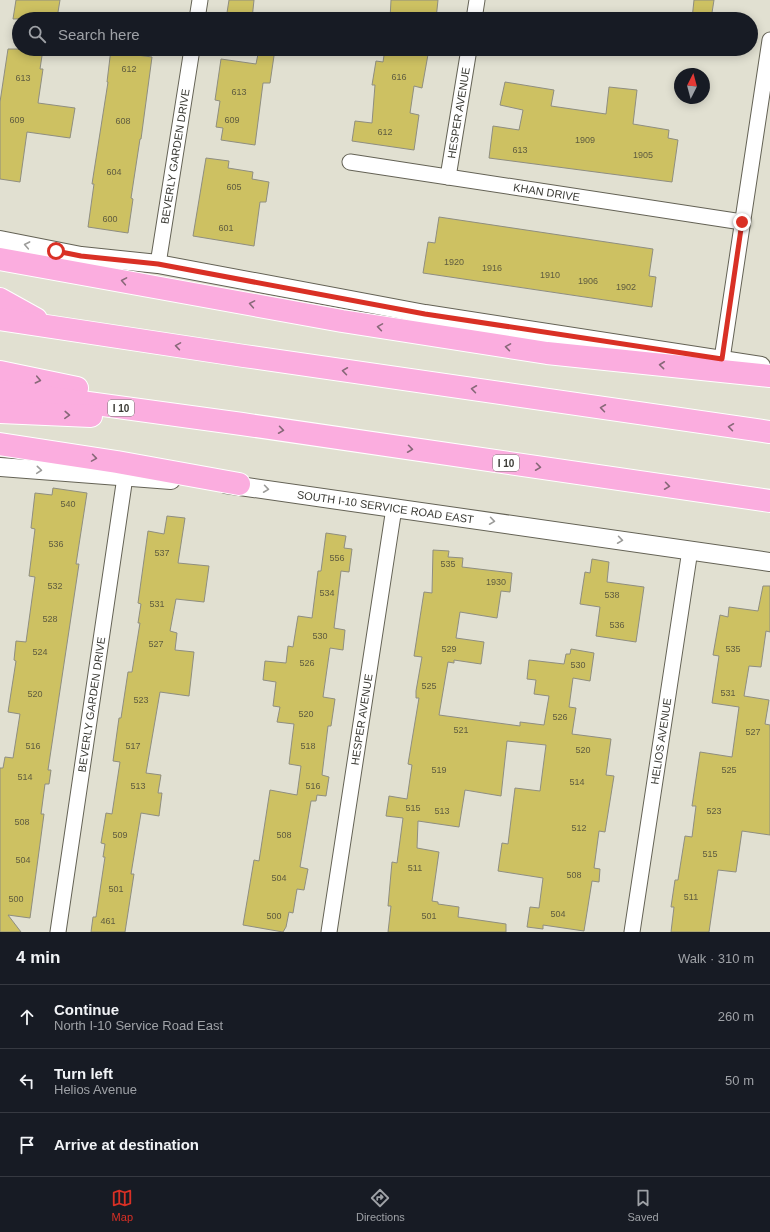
<!DOCTYPE html>
<html lang="en">
<head>
<meta charset="utf-8">
<style>
  :root { --surface:#171b24; --page:#242831; --text:#f1f3f6; --muted:#9ea1a6; --line:#363941; --accent:#d93025 }
  body { margin:0; font-family:Helvetica,sans-serif; background:var(--page); color:var(--text) }
  .compass { position:absolute; left:674px; top:68px; width:36px; height:36px; border-radius:50%; background:var(--surface); box-shadow:0 2px 10px #0003; rotate:6deg }
  .stop { position:absolute; width:12px; height:12px; margin:-9px; border:3px solid #d93025; border-radius:50%; background:#fff }
  .stop.end { background:#d93025; border-color:#fff; box-shadow:0 1px 4px #0008 }
  .list { margin:0; padding:0; list-style:none }
  h2 { display:flex; justify-content:space-between; align-items:center; height:52px; margin:0; padding:0 16px; font-size:17px }
  h2 small { font-size:13px; font-weight:400; color:var(--muted) }
  .list li { display:grid; grid-template-columns:26px 1fr auto; gap:12px; align-items:center; box-sizing:border-box; height:64px; padding:0 16px; border-top:1px solid var(--line) }
  .list b { display:block; font-size:15px; white-space:nowrap }
  .list p { margin:0; font-size:13px; white-space:nowrap; color:var(--muted) }
  .list em { font-size:13px; font-style:normal; color:var(--muted) }
  .icon { flex:none; width:22px; height:22px; fill:none; stroke:currentColor; stroke-width:2; stroke-linecap:round; stroke-linejoin:round }
  .map { position:relative; flex:none; width:770px; height:932px; overflow:hidden }
  .search { position:absolute; background:var(--surface); box-shadow:0 2px 10px #0003; left:12px; right:12px; top:12px; height:44px; display:flex; align-items:center; gap:10px; box-sizing:border-box; padding:0 14px; border-radius:22px; color:var(--muted); font-size:15px }
  .sheet { height:244px; background:var(--surface) }
  nav { display:flex; justify-content:space-around; align-items:center; box-sizing:border-box; height:56px; border-top:1px solid var(--line); background:var(--surface); font-size:11px; color:var(--muted) }
  nav a { display:grid; justify-items:center; gap:2px }
  nav .on { color:var(--accent) }
  .map>svg:first-child { display:block }
</style>
</head>
<body>
<div class="map">
<svg width="770" height="932" viewBox="0 0 770 932">
  <rect width="100%" height="100%" fill="#e1e0d1"/>
  <g fill="#cdc162" stroke="#8f8e80">
    <path d="M16,0H60L57,18L13,19Z"/>
    <path d="M229,0H254L252,19H226Z"/>
    <path d="M391,0H438L436,19H390Z"/>
    <path d="M694,0H714L711,19H692Z"/>
    <path d="M8,49H43L40,69H43L38,103L75,108L70,138L27,132L20,182L0,179V102Z"/>
    <path d="M111,49L137,50V55L152,57L141,139H140L131,198L133,199L128,233L88,227L94,184H92L108,82H107Z"/>
    <path d="M259,49H275L270,83H263L255,145L221,140L223,128L216,127L220,101L215,100L221,59L256,64Z"/>
    <path d="M385,49H429L422,88L414,86L410,113L419,115L414,150L352,141L355,121L372,123L375,85H372L376,61L383,62Z"/>
    <path d="M505,82L554,90L551,106L606,114L609,87L637,90L633,124L669,130L668,138L678,140L672,182L489,158L493,126L519,130L523,110L500,105Z"/>
    <path d="M206,158L229,161L228,168L253,172L252,179L269,182L266,202H260L254,246L193,236Z"/>
    <path d="M439,217L653,249L649,276L656,277L652,307L423,273L428,242L435,243Z"/>
    <path d="M53,488L87,493L76,564H79L48,770H51L49,784H45L41,814H44L30,918L8,915L21,932H0V768H3L5,757L13,758L20,714L8,712L16,661L14,660L16,641L26,642L35,577L29,576L35,529L31,528L35,493L52,495Z"/>
    <path d="M167,516L185,518L178,563L209,566L204,602L176,599L170,631L177,633L175,650L194,652L189,696L160,692L146,773L161,775L158,793H162L159,816L141,813L131,874H134L125,932H91L93,917H96L105,857H103L105,844L101,843L106,813L112,814L120,762L113,761L119,718H121L128,672H132L140,623H138L141,604L138,603L148,531L164,534Z"/>
    <path d="M326,533L346,536L344,548L352,549L349,572L341,571L334,628L345,630L343,650L330,648L323,697L335,699L331,726H328L322,775L329,777L326,796L317,795L316,801H311L300,867L308,869L304,890L297,889L293,913L289,912L286,927L283,932L243,925L254,860L259,861L270,790L297,795L301,766L289,764L294,724L277,722L280,707L273,706L276,682L263,680L265,661L286,663L288,646L293,647L298,616L312,618L318,571H321Z"/>
    <path d="M433,550L449,551L448,557L463,558L462,567L512,573L510,592L501,591L497,618L460,612L456,638L484,642L481,664L454,660V663L448,662L439,715L520,726V722L544,725L549,696L534,694L536,680L527,679L529,660L564,664L566,654H570L571,649L594,653L590,681L573,678L569,707L576,708L572,734L611,739L606,775L614,776L605,832L599,831L594,868L600,869L599,882L592,881L584,931L543,925V929L527,927L530,907L539,908L543,878L498,871L502,843L508,844L515,788L540,791L546,745L507,741L501,796L465,790L459,827L418,821L417,848L439,852L432,901L438,902V904L459,907L458,917L506,924V932H388L391,906H388L392,862L397,863L403,818L386,816L389,796L407,799L412,765L408,764L419,698H416V691L422,657L414,656L424,592L432,593Z"/>
    <path d="M592,559L609,562L607,582L644,587L636,642L596,636L600,607L580,604L585,572L590,573Z"/>
    <path d="M763,586H770V632L766,631L761,667L749,666L744,696L769,700L765,724L770,725V835L742,831L736,872L718,870L709,932H671L674,907H671L675,880H678L685,836L692,837L696,806H692L700,752L732,757L739,707L712,703L719,656L713,655L720,615L728,617L729,607L758,611Z"/>
  </g>
  <g fill="none" stroke-linecap="round" stroke-linejoin="round">
    <defs>
      <g id="minor">
        <path d="M197,19L200,0"/>
        <path d="M474,19L477,0"/>
        <path id="s1" d="M350,162L742,222"/>
        <path id="s2" d="M448,177L469,49"/>
        <path id="s3" d="M158,264L192,49"/>
        <path d="M722,359L770,40"/>
        <path id="s4" d="M58,932L125,477"/>
        <path id="s5" d="M329,932L394,508"/>
        <path id="s6" d="M632,932L690,550"/>
      </g>
      <g id="tertiary">
        <path d="M0,240L81,256L158,264L425,314L761,366"/>
        <path d="M0,467L171,480"/>
        <path id="s7" d="M226,484L770,562"/>
      </g>
      <g id="motorway">
        <path d="M0,259L342,321L547,353L770,376"/>
        <path d="M0,299L36,319"/>
        <path d="M0,319L244,356L770,432"/>
        <path d="M0,372L77,388"/>
        <path d="M0,391L242,424L770,501"/>
        <path d="M0,412L91,416"/>
        <path d="M0,444L117,462L239,484"/>
      </g>
    </defs>
    <use href="#minor" stroke="#646255" stroke-width="17"/>
    <use href="#tertiary" stroke="#646255" stroke-width="20"/>
    <use href="#motorway" stroke="#fff" stroke-width="24"/>
    <use href="#minor" stroke="#fff" stroke-width="15"/>
    <use href="#tertiary" stroke="#fff" stroke-width="18"/>
    <use href="#motorway" stroke="#fbaddf" stroke-width="22"/>
  </g>
  <defs><path id="oneway-chevron" d="M-2-3.5L2.5 0L-2 3.5" fill="none" stroke-width="1.6" stroke-linecap="round" stroke-linejoin="round"/></defs>
  <g stroke="#9c9c9a">
    <use href="#oneway-chevron" transform="translate(27 245) rotate(-169)"/>
    <use href="#oneway-chevron" transform="translate(39 470) rotate(5)"/>
    <use href="#oneway-chevron" transform="translate(266 489) rotate(8)"/>
    <use href="#oneway-chevron" transform="translate(492 521) rotate(8)"/>
    <use href="#oneway-chevron" transform="translate(620 540) rotate(8)"/>
  </g>
  <g stroke="#876878">
    <use href="#oneway-chevron" transform="translate(124 281) rotate(-170)"/>
    <use href="#oneway-chevron" transform="translate(252 304) rotate(-170)"/>
    <use href="#oneway-chevron" transform="translate(380 327) rotate(-171)"/>
    <use href="#oneway-chevron" transform="translate(178 346) rotate(-171)"/>
    <use href="#oneway-chevron" transform="translate(508 347) rotate(-171)"/>
    <use href="#oneway-chevron" transform="translate(662 365) rotate(-174)"/>
    <use href="#oneway-chevron" transform="translate(345 371) rotate(-172)"/>
    <use href="#oneway-chevron" transform="translate(38 380) rotate(12)"/>
    <use href="#oneway-chevron" transform="translate(474 389) rotate(-172)"/>
    <use href="#oneway-chevron" transform="translate(603 408) rotate(-172)"/>
    <use href="#oneway-chevron" transform="translate(67 415) rotate(3)"/>
    <use href="#oneway-chevron" transform="translate(731 427) rotate(-172)"/>
    <use href="#oneway-chevron" transform="translate(281 430) rotate(8)"/>
    <use href="#oneway-chevron" transform="translate(410 449) rotate(8)"/>
    <use href="#oneway-chevron" transform="translate(94 458) rotate(9)"/>
    <use href="#oneway-chevron" transform="translate(538 467) rotate(8)"/>
    <use href="#oneway-chevron" transform="translate(667 486) rotate(8)"/>
  </g>
  <g fill="none" stroke-linecap="round" stroke-linejoin="round">
    <path stroke="#d93025" stroke-width="5" d="M56,251L81,256L158,264L425,314L722,359L742,222"/>
  </g>
  <g text-anchor="middle" stroke-width="3.5" stroke-linejoin="round" paint-order="stroke">
    <g font-size="9" fill="#5f5c40">
      <text x="129" y="72">612</text>
      <text x="399" y="80">616</text>
      <text x="23" y="81">613</text>
      <text x="239" y="95">613</text>
      <text x="17" y="123">609</text>
      <text x="232" y="123">609</text>
      <text x="123" y="124">608</text>
      <text x="385" y="135">612</text>
      <text x="585" y="143">1909</text>
      <text x="520" y="153">613</text>
      <text x="643" y="158">1905</text>
      <text x="114" y="175">604</text>
      <text x="234" y="190">605</text>
      <text x="110" y="222">600</text>
      <text x="226" y="231">601</text>
      <text x="454" y="265">1920</text>
      <text x="492" y="271">1916</text>
      <text x="550" y="278">1910</text>
      <text x="588" y="284">1906</text>
      <text x="626" y="290">1902</text>
      <text x="68" y="507">540</text>
      <text x="56" y="547">536</text>
      <text x="162" y="556">537</text>
      <text x="337" y="561">556</text>
      <text x="448" y="567">535</text>
      <text x="496" y="585">1930</text>
      <text x="55" y="589">532</text>
      <text x="327" y="596">534</text>
      <text x="612" y="598">538</text>
      <text x="157" y="607">531</text>
      <text x="50" y="622">528</text>
      <text x="617" y="628">536</text>
      <text x="320" y="639">530</text>
      <text x="156" y="647">527</text>
      <text x="449" y="652">529</text>
      <text x="733" y="652">535</text>
      <text x="40" y="655">524</text>
      <text x="307" y="666">526</text>
      <text x="578" y="668">530</text>
      <text x="429" y="689">525</text>
      <text x="728" y="696">531</text>
      <text x="35" y="697">520</text>
      <text x="141" y="703">523</text>
      <text x="306" y="717">520</text>
      <text x="560" y="720">526</text>
      <text x="461" y="733">521</text>
      <text x="753" y="735">527</text>
      <text x="33" y="749">516</text>
      <text x="133" y="749">517</text>
      <text x="308" y="749">518</text>
      <text x="583" y="753">520</text>
      <text x="439" y="773">519</text>
      <text x="729" y="773">525</text>
      <text x="25" y="780">514</text>
      <text x="577" y="785">514</text>
      <text x="138" y="789">513</text>
      <text x="313" y="789">516</text>
      <text x="413" y="811">515</text>
      <text x="442" y="814">513</text>
      <text x="714" y="814">523</text>
      <text x="22" y="825">508</text>
      <text x="579" y="831">512</text>
      <text x="120" y="838">509</text>
      <text x="284" y="838">508</text>
      <text x="710" y="857">515</text>
      <text x="23" y="863">504</text>
      <text x="415" y="871">511</text>
      <text x="574" y="878">508</text>
      <text x="279" y="881">504</text>
      <text x="116" y="892">501</text>
      <text x="691" y="900">511</text>
      <text x="16" y="902">500</text>
      <text x="558" y="917">504</text>
      <text x="274" y="919">500</text>
      <text x="429" y="919">501</text>
      <text x="108" y="924">461</text>
    </g>
    <g fill="#fff" stroke="#757571" stroke-width="1">
      <rect x="108" y="400" width="26" height="16" rx="3"/>
      <rect x="493" y="455" width="26" height="16" rx="3"/>
    </g>
    <g font-size="10" font-weight="bold" fill="#3a3a34">
      <text x="121" y="412">I 10</text>
      <text x="506" y="467">I 10</text>
    </g>
    <g font-size="11" fill="#3a3a34" stroke="#fff">
      <text dy="4" stroke="none"><textPath href="#s2" startOffset="65">HESPER AVENUE</textPath></text>
      <text dy="4" stroke="none"><textPath href="#s3" startOffset="109">BEVERLY GARDEN DRIVE</textPath></text>
      <text dy="4" stroke="none"><textPath href="#s1" startOffset="199">KHAN DRIVE</textPath></text>
      <text dy="4" stroke="none"><textPath href="#s7" startOffset="161">SOUTH I-10 SERVICE ROAD EAST</textPath></text>
      <text dy="4" stroke="none"><textPath href="#s4" startOffset="230">BEVERLY GARDEN DRIVE</textPath></text>
      <text dy="4" stroke="none"><textPath href="#s5" startOffset="215">HESPER AVENUE</textPath></text>
      <text dy="4" stroke="none"><textPath href="#s6" startOffset="193">HELIOS AVENUE</textPath></text>
    </g>
  </g>
</svg>
<svg class="compass" viewBox="-18 -18 36 36"><path d="M0-13l5 13h-10z" fill="#e53935"/><path d="M0 13l5-13h-10z" fill="#9ea1a6"/></svg>
<div class="stop" style="left:56px;top:251px"></div>
<div class="stop end" style="left:742px;top:222px"></div>
<div class="search"><svg class="icon" aria-label="search" viewBox="0 0 24 24"><circle cx="10" cy="10" r="6"/><path d="M15 15l6 6"/></svg>Search here</div>
</div>
<section class="sheet">
<h2>4 min<small>Walk · 310 m</small></h2>
<ul class="list">
<li><svg class="icon" aria-label="ahead" viewBox="0 0 24 24"><path d="M12 20V5M6 11l6-6 6 6"/></svg><div><b>Continue</b><p>North I-10 Service Road East</p></div><em>260 m</em></li>
<li><svg class="icon" aria-label="left" viewBox="0 0 24 24"><path d="M17 20v-9H6M10 6l-5 5 5 5"/></svg><div><b>Turn left</b><p>Helios Avenue</p></div><em>50 m</em></li>
<li><svg class="icon" aria-label="arrive" viewBox="0 0 24 24"><path d="M6 21V4h12l-3 4 3 4H6"/></svg><div><b>Arrive at destination</b></div></li>
</ul>
</section>
<nav>
<a class="on"><svg class="icon" aria-label="map" viewBox="0 0 24 24"><path d="M3 6l6-2 6 2 6-2v14l-6 2-6-2-6 2zM9 4v14M15 6v14"/></svg>Map</a>
<a><svg class="icon" aria-label="directions" viewBox="0 0 24 24"><path d="M12 3l9 9-9 9-9-9zM9 14v-3h6M13 9l2 2-2 2"/></svg>Directions</a>
<a><svg class="icon" aria-label="saved" viewBox="0 0 24 24"><path d="M7 4h10v16l-5-4-5 4z"/></svg>Saved</a>
</nav>
</body>
</html>
